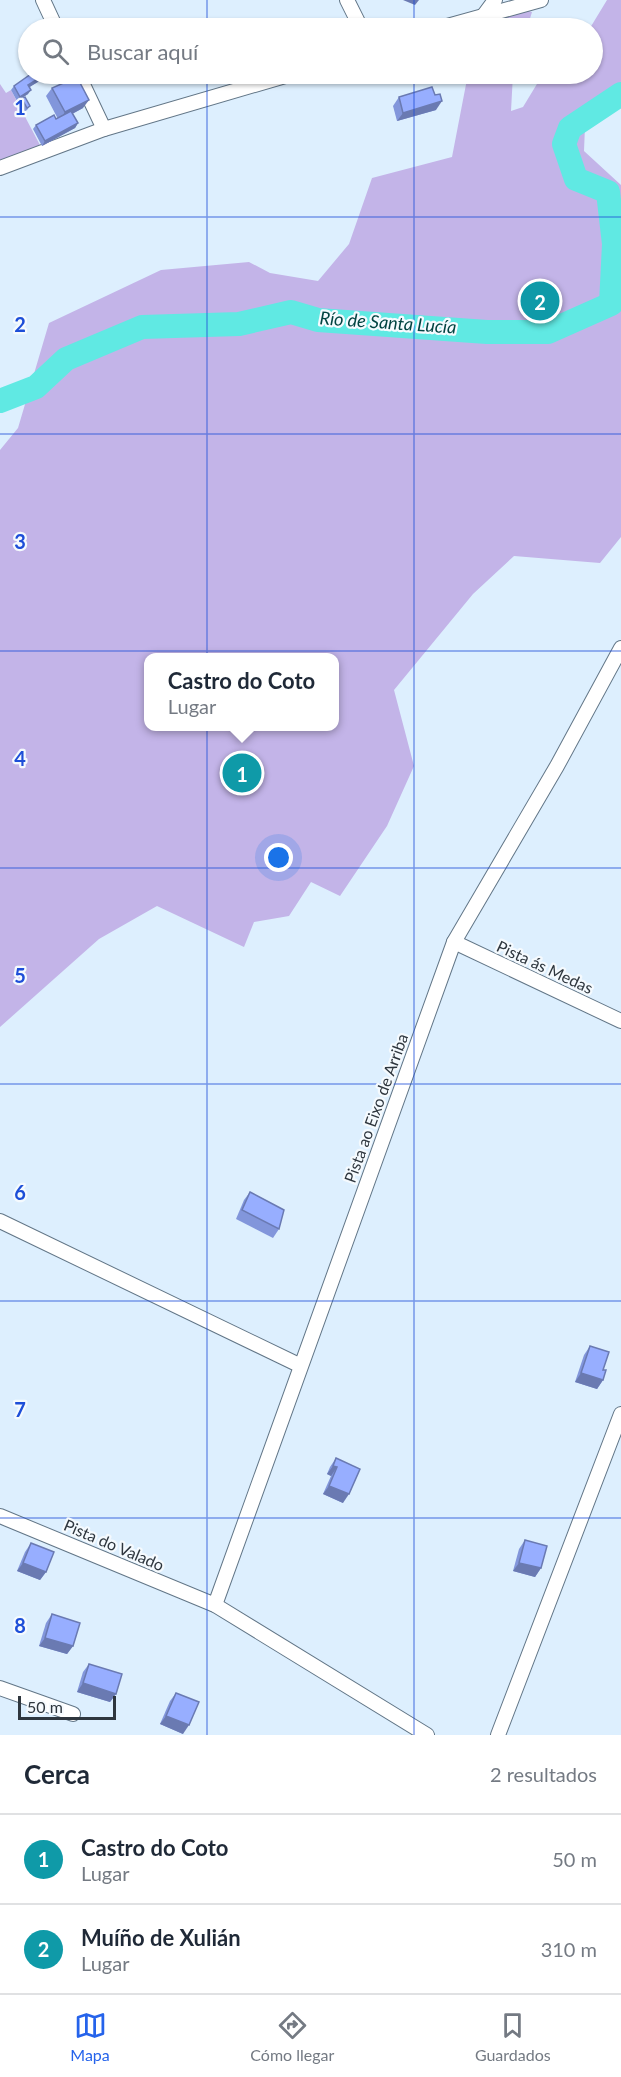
<!DOCTYPE html>
<html lang="es">
<head>
<meta charset="utf-8">
<style>
  :root { --surface:#fff; --page:#f2f2f3; --text:#1f2937; --muted:#747a83; --line:#e0e1e3; --accent:#2563eb }
  body { margin:0; font-family:Lato,sans-serif; background:var(--page); color:var(--text) }
  .scale { position:absolute; left:18px; bottom:15px; width:98px; box-sizing:border-box; padding-left:6px; border:3px solid #2e363e; border-top:0; font-size:16px; line-height:21px; white-space:nowrap; color:#2e363e; -webkit-text-stroke:4px #f5fafe; paint-order:stroke }
  .you { position:absolute; left:279px; top:858px; width:21px; height:21px; margin:-15px; border:4px solid #fff; border-radius:50%; background:#1a73e8; box-shadow:0 0 0 9px #1a73e833 }
  .badge { display:grid; place-items:center; width:39px; height:39px; border-radius:50%; background:var(--accent); color:#fff; font-size:20px; font-weight:700 }
  .pin { position:absolute; translate:-50% -50%; border:3px solid #fff; box-shadow:0 2px 6px #0006 }
  .popup { position:absolute; left:144px; top:653px; width:195px; height:78px; box-sizing:border-box; display:grid; place-content:center; border-radius:12px; background:var(--surface); filter:drop-shadow(0 2px 4px #0005); font-size:20px; white-space:nowrap; color:var(--muted) }
  .popup b { font-size:22px; color:var(--text) }
  .popup::after { content:''; position:absolute; left:50%; top:100%; margin-left:-12px; border:12px solid transparent; border-top-color:var(--surface) }
  .list { margin:0; padding:0; list-style:none }
  h2 { display:flex; justify-content:space-between; align-items:center; height:78px; margin:0; padding:0 24px; font-size:26px }
  h2 small { font-size:20px; font-weight:400; color:var(--muted) }
  .list li { display:grid; grid-template-columns:39px 1fr auto; gap:18px; align-items:center; box-sizing:border-box; height:90px; padding:0 24px; border-top:2px solid var(--line) }
  .list b { display:block; font-size:22px; white-space:nowrap }
  .list p { margin:0; font-size:20px; white-space:nowrap; color:var(--muted) }
  .list em { font-size:20px; font-style:normal; color:var(--muted) }
  .icon { flex:none; width:33px; height:33px; fill:none; stroke:currentColor; stroke-width:2; stroke-linecap:round; stroke-linejoin:round }
  .map { position:relative; flex:none; width:621px; height:1735px; overflow:hidden }
  .search { position:absolute; background:var(--surface); box-shadow:0 2px 4px #0004; left:18px; right:18px; top:18px; height:66px; display:flex; align-items:center; gap:15px; box-sizing:border-box; padding:0 21px; border-radius:33px; color:var(--muted); font-size:22px }
  .sheet { height:258px; background:var(--surface) }
  nav { display:flex; justify-content:space-around; align-items:center; box-sizing:border-box; height:84px; border-top:2px solid var(--line); background:var(--surface); font-size:16px; color:var(--muted) }
  nav a { display:grid; justify-items:center; gap:3px }
  nav .on { color:var(--accent) }
  .map>svg:first-child { display:block }
</style>
</head>
<body>
<div class="map">
<svg width="621" height="1735" viewBox="0 0 621 1735">
  <rect width="100%" height="100%" fill="#ddeffe"/>
  <g fill="#c3b4e8" fill-rule="evenodd">
    <path d="M607,0H621V100L585,126L584,151L621,185V537L600,563L514,556L473,594L394,690L414,766L387,826L340,896L311,882L289,916L254,922L244,947L157,906L99,939L0,1027V450L18,428L49,323L161,270L249,262L270,273L318,281L349,244L372,178L452,157L468,74H513L511,111L523,107L543,74H592L590,28ZM149,658H335V726H149Z"/>
    <path d="M520,9L532,12L527,28H487Z"/>
    <path d="M0,84L6,93L11,90L42,149L0,164Z"/>
  </g>
  <g fill="none" stroke-linecap="round" stroke-linejoin="round">
    <path stroke="#60e9e3" stroke-width="24" d="M0,401L36,387L66,359L142,327L239,324L291,312L318,320L487,332H548L611,304L614,244L608,192L576,179L564,144L570,128L621,94"/>
    <defs>
      <g id="minor">
        <path d="M43,0L56,28"/>
        <path d="M347,0L361,28"/>
        <path d="M484,15L495,0"/>
        <path d="M440,28L541,0"/>
        <path d="M78,74L104,129"/>
        <path d="M0,168L104,129L292,74"/>
        <path d="M454,942L621,1021"/>
        <path d="M0,1221L299,1365"/>
        <path d="M0,1516L215,1605L427,1735"/>
        <path d="M215,1605L454,942L557,766L621,648"/>
        <path d="M0,1688L73,1714"/>
        <path d="M498,1735L621,1414"/>
      </g>
    </defs>
    <use href="#minor" stroke="#627687" stroke-width="16"/>
    <use href="#minor" stroke="#fff" stroke-width="14"/>
  </g>
  <g fill="#8296db">
    <path d="M44,75L41,80L29,87L28,94L17,101L11,90L14,86Z"/>
    <path d="M52,88L83,108L72,114L78,123L75,128L42,146L33,129L36,125L58,119L46,96Z"/>
    <path d="M399,97L436,110L397,121L393,106Z"/>
    <path d="M22,99L30,106L27,110L24,112L19,103Z"/>
    <path d="M537,292L550,301L547,305H534V296Z"/>
    <path d="M250,1192L279,1229L273,1238L236,1219L244,1200Z"/>
    <path d="M590,1346L603,1370V1380L597,1389L575,1382L584,1355Z"/>
    <path d="M336,1458L343,1503L323,1494L331,1476L327,1474L330,1467Z"/>
    <path d="M525,1540L541,1568L535,1577L513,1571L519,1549Z"/>
    <path d="M31,1543L46,1572L40,1580L17,1571L25,1552Z"/>
    <path d="M52,1614L73,1646L67,1654L39,1646L46,1623Z"/>
    <path d="M89,1664L116,1694L110,1702L77,1692L83,1672Z"/>
    <path d="M176,1693L183,1734L160,1724L170,1701Z"/>
  </g>
  <g fill="#6a7ab2">
    <path d="M403,0H419L415,5Z"/>
    <path d="M44,75L41,80L25,90L28,85Z"/>
    <path d="M31,90L28,94L17,101L20,97Z"/>
    <path d="M89,100L83,108L59,121L65,112Z"/>
    <path d="M442,101L436,110L397,121L403,113Z"/>
    <path d="M78,123L75,128L42,146L45,141Z"/>
    <path d="M537,301H550L547,305H534Z"/>
    <path d="M581,1373L603,1380L597,1389L575,1382Z"/>
    <path d="M333,1466L337,1467L331,1476L327,1474Z"/>
    <path d="M329,1486L349,1494L343,1503L323,1494Z"/>
    <path d="M23,1563L46,1572L40,1580L17,1571Z"/>
    <path d="M519,1563L541,1568L535,1577L513,1571Z"/>
    <path d="M45,1638L73,1646L67,1654L39,1646Z"/>
    <path d="M83,1683L116,1694L110,1702L77,1692Z"/>
    <path d="M166,1716L189,1725L183,1734L160,1724Z"/>
  </g>
  <g fill="#97aeff" stroke="#6a7ab2" stroke-width="1.5">
    <path d="M31,74H43L44,75L28,85L31,90L20,97L14,86Z"/>
    <path d="M77,77L89,100L65,112L52,88Z"/>
    <path d="M432,87L435,95L440,94L442,101L403,113L399,97Z"/>
    <path d="M25,97L30,106L27,108L22,99Z"/>
    <path d="M71,111L78,123L45,141L36,125L54,115L56,119Z"/>
    <path d="M537,292H549L550,301H537Z"/>
    <path d="M250,1192L284,1210L279,1229L242,1210Z"/>
    <path d="M590,1346L609,1352L603,1370H606L603,1380L581,1373Z"/>
    <path d="M336,1458L360,1469L349,1494L329,1486L337,1467L333,1466Z"/>
    <path d="M525,1540L547,1546L541,1568L519,1563Z"/>
    <path d="M31,1543L54,1552L46,1572L23,1563Z"/>
    <path d="M52,1614L80,1623L73,1646L45,1638Z"/>
    <path d="M89,1664L122,1674L116,1694L83,1683Z"/>
    <path d="M176,1693L199,1702L189,1725L166,1716Z"/>
  </g>
  <path fill="none" stroke="#1d4ed8" stroke-width="1.5" stroke-opacity="0.55" d="M207,0V28M414,0V28M207,74V1735M414,74V1735M0,217H621M0,434H621M0,651H621M0,868H621M0,1084H621M0,1301H621M0,1518H621"/>
  <g text-anchor="middle" stroke-width="4.5" stroke-linejoin="round" paint-order="stroke">
    <g font-size="16" fill="#2e363e" stroke="#f5fafe">
      <text transform="translate(545 967) rotate(25)" y="6">Pista ás Medas</text>
      <text transform="translate(376 1108) rotate(-70)" y="6">Pista ao Eixo de Arriba</text>
      <text transform="translate(114 1545) rotate(23)" y="6">Pista do Valado</text>
    </g>
    <g font-size="18" font-style="italic" fill="#024442" stroke="#f5fafe">
      <text transform="translate(388 323) rotate(4)" y="6">Río de Santa Lucía</text>
    </g>
  </g>
  <g font-size="20" text-anchor="middle" font-weight="bold" fill="#1d4ed8" stroke="#f5fafe" stroke-width="4.5" stroke-linejoin="round" paint-order="stroke">
    <text x="20" y="115">1</text>
    <text x="20" y="332">2</text>
    <text x="20" y="549">3</text>
    <text x="20" y="766">4</text>
    <text x="20" y="983">5</text>
    <text x="20" y="1200">6</text>
    <text x="20" y="1417">7</text>
    <text x="20" y="1633">8</text>
  </g>
</svg>
<div class="scale">50 m</div>
<div class="you"></div>
<div class="pin badge" style="left:242px;top:773px;background:#0f9aa8">1</div>
<div class="popup"><b>Castro do Coto</b>Lugar</div>
<div class="pin badge" style="left:540px;top:301px;background:#0f9aa8">2</div>
<div class="search"><svg class="icon" aria-label="search" viewBox="0 0 24 24"><circle cx="10" cy="10" r="6"/><path d="M15 15l6 6"/></svg>Buscar aquí</div>
</div>
<section class="sheet">
<h2>Cerca<small>2 resultados</small></h2>
<ul class="list">
<li><span class="badge" style="background:#0f9aa8">1</span><div><b>Castro do Coto</b><p>Lugar</p></div><em>50 m</em></li>
<li><span class="badge" style="background:#0f9aa8">2</span><div><b>Muíño de Xulián</b><p>Lugar</p></div><em>310 m</em></li>
</ul>
</section>
<nav>
<a class="on"><svg class="icon" aria-label="map" viewBox="0 0 24 24"><path d="M3 6l6-2 6 2 6-2v14l-6 2-6-2-6 2zM9 4v14M15 6v14"/></svg>Mapa</a>
<a><svg class="icon" aria-label="directions" viewBox="0 0 24 24"><path d="M12 3l9 9-9 9-9-9zM9 14v-3h6M13 9l2 2-2 2"/></svg>Cómo llegar</a>
<a><svg class="icon" aria-label="saved" viewBox="0 0 24 24"><path d="M7 4h10v16l-5-4-5 4z"/></svg>Guardados</a>
</nav>
</body>
</html>
